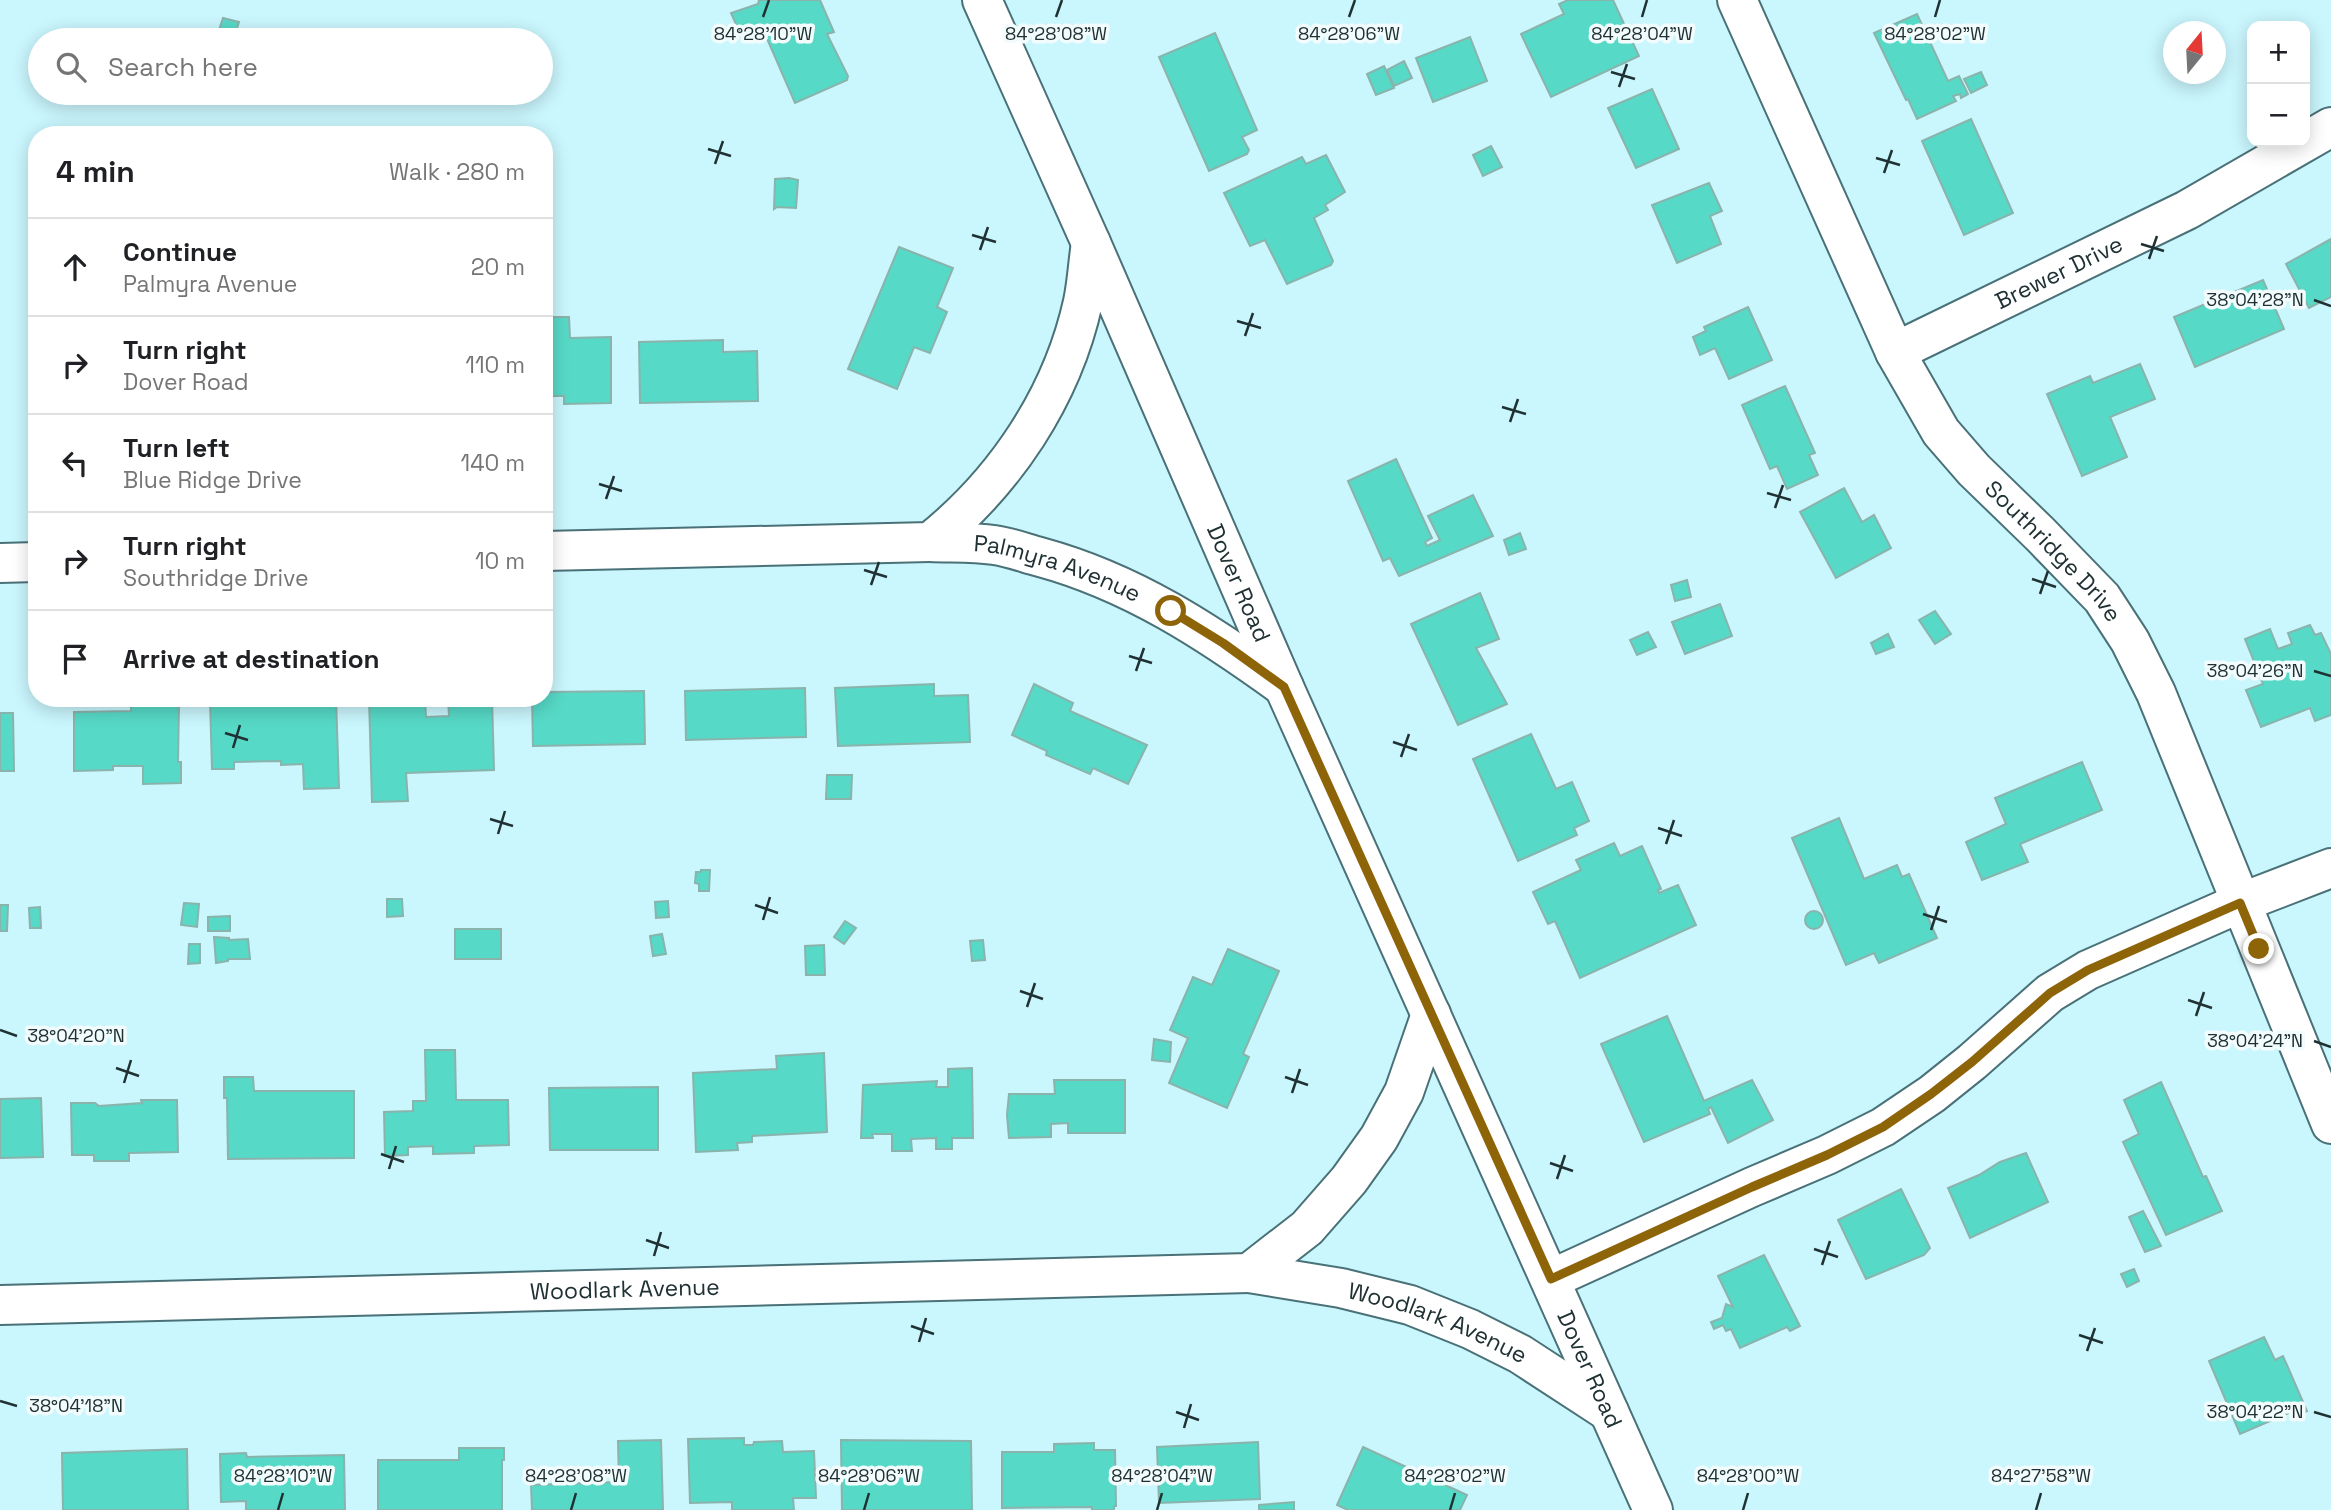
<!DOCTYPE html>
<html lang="en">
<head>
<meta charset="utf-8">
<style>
  :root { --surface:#fff; --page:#f2f2f2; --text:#202124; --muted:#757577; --line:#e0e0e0 }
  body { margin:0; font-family:"Space Grotesk",sans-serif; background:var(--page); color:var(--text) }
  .controls { position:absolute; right:21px; top:21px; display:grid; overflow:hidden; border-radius:14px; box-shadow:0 4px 18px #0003 }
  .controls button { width:63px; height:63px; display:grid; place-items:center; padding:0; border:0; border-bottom:2px solid var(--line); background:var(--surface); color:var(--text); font:35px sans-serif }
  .compass { position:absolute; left:2163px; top:21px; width:63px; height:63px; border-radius:50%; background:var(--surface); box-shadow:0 4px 18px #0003; rotate:18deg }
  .stop { position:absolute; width:21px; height:21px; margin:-16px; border:5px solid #8e6409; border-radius:50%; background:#fff }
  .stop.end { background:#8e6409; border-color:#fff; box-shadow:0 2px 7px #0008 }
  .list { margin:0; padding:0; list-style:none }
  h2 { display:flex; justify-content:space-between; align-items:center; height:91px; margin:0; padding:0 28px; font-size:30px }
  h2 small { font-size:23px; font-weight:400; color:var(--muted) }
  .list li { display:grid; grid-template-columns:46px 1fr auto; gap:21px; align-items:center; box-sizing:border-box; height:98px; padding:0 28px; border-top:2px solid var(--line) }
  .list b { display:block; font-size:26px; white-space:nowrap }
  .list p { margin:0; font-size:23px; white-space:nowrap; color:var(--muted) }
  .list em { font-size:23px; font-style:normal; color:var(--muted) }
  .icon { flex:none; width:38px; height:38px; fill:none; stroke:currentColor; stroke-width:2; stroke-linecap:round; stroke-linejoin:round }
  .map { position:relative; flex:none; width:2331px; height:1510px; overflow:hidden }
  .search { position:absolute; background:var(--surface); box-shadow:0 4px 18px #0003; left:28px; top:28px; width:525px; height:77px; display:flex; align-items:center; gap:18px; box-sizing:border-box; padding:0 24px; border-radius:38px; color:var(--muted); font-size:26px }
  .panel { position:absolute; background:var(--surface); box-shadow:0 4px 18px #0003; left:28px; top:126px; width:525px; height:581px; border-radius:28px }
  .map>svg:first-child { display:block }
</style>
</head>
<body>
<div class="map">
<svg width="2331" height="1510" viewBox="0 0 2331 1510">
  <rect width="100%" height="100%" fill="#caf6fd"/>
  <g fill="#57d9c7" stroke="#8ab3ac" stroke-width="2">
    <path d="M759,0H820L834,32L827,34L848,76L847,80L795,103L765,34L762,33L744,42L731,13L758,4Z"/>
    <path d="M1568,0H1613L1639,56L1551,97L1521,34L1564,14L1559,4Z"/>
    <path d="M1917,14L1948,81L1959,76L1968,94L1961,98L1960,94L1953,96L1956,101L1917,119L1908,99L1906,100L1874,33Z"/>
    <path d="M223,18L239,22L235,35L219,30Z"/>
    <path d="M1215,33L1257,130L1242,137L1249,150L1247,154L1209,171L1159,57Z"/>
    <path d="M1470,37L1487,81L1433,102L1416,58Z"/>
    <path d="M1404,61L1412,78L1394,86L1387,70Z"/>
    <path d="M1384,66L1394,88L1376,95L1367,74Z"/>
    <path d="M1981,72L1987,85L1971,93L1964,79Z"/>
    <path d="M1652,89L1679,149L1636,168L1608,108Z"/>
    <path d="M1971,119L2013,213L1964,235L1922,141Z"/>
    <path d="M1491,146L1502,167L1483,176L1473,155Z"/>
    <path d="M1326,155L1345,192L1325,205L1328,210L1314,218L1333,261L1331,265L1287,284L1265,240L1250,246L1224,193L1302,157L1306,164Z"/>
    <path d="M789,178L798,180L796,208L777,207L774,209L775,179Z"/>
    <path d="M1709,183L1722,211L1710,216L1721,244L1677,263L1652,205Z"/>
    <path d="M2331,239V297L2309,308L2286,264Z"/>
    <path d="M899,247L953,268L937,307L947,312L930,353L914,347L897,389L848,369Z"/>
    <path d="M2263,280L2284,329L2195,367L2174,317Z"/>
    <path d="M1748,307L1772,360L1729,379L1715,348L1700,355L1693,337L1706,331L1704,327Z"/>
    <path d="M544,317H569L570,338L611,337V403L564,404V396H544Z"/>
    <path d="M723,340V352L757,351L758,401L640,403L639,342Z"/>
    <path d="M2140,364L2155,399L2110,417L2127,457L2082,476L2047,394L2090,376L2093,383Z"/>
    <path d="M1785,386L1815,453L1809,455L1818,475L1787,489L1777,466L1770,469L1742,405Z"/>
    <path d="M1396,459L1432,538L1425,542L1427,546L1440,540L1428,516L1473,495L1493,536L1399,576L1390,558L1383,561L1348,481Z"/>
    <path d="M1844,488L1862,522L1874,515L1891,548L1836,578L1800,512Z"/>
    <path d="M1520,533L1526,549L1509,555L1504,540Z"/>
    <path d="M1687,580L1691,597L1675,601L1671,585Z"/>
    <path d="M1480,593L1499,639L1476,648L1507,704L1458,725L1411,624Z"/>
    <path d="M1720,604L1732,636L1685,654L1672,622Z"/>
    <path d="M1935,611L1951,634L1935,644L1919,620Z"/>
    <path d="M2310,625L2315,635L2321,633L2331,654V715L2315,721L2310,708L2261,727L2246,690L2263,684L2245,639L2270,629L2278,649L2292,644L2288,633Z"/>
    <path d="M1648,632L1656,647L1637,655L1630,640Z"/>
    <path d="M1888,634L1894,647L1876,654L1871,643Z"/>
    <path d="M934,684V696L968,695L970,742L838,746L835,688Z"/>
    <path d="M1034,684L1073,703L1070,711L1147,745L1128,784L1093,768L1090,774L1046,755L1047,751L1012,735Z"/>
    <path d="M805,688L806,737L686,740L685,691Z"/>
    <path d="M644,691L645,744L533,746L532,698H544V692Z"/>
    <path d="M264,698H336L339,788L304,789L303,764L281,765V761L234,762V769H212L210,700Z"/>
    <path d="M369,698H425L426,717L449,716L448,698H492L494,770L406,773L408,801L372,802Z"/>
    <path d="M179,704L178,762H181V783L143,784V766H113V770L74,771V712L131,711V705Z"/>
    <path d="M0,713H13L14,771H0Z"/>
    <path d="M1531,734L1556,789L1572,782L1589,821L1574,828L1577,835L1518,861L1473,759Z"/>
    <path d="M2082,762L2102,810L2020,844L2028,862L1982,880L1966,842L2006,824L1995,798Z"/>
    <path d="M827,775H852L851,799H826Z"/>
    <path d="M1839,818L1864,879L1897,865L1902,877L1909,874L1937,938L1879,963L1874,953L1846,965L1792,838Z"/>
    <path d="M1614,843L1620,856L1642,846L1661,889L1658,890L1659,893L1678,885L1696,925L1580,978L1555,921L1548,924L1533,892L1581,870L1576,860Z"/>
    <path d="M701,870H710L709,891H699V884L695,883L696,872H701Z"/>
    <path d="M387,899H402L403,916L387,917Z"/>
    <path d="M668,901L669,917L656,918L655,902Z"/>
    <path d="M184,903L199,904L197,927L181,925Z"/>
    <path d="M0,905H8L7,931H0Z"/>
    <path d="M40,907L41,928H30L29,908Z"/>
    <circle cx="1814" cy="920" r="9"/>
    <path d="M230,916V931H208V917Z"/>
    <path d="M845,921L856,928L844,944L834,937Z"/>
    <rect x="455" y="929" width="46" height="30"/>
    <path d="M662,934L666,954L653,956L650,936Z"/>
    <path d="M214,937L229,938V940L248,939L250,959H228V961L216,963Z"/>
    <path d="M983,940L985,960L972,961L970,941Z"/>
    <path d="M189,944H200V963L188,964Z"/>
    <path d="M824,945L825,975H806L805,946Z"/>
    <path d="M1228,949L1279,971L1243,1054L1249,1057L1227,1108L1169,1083L1188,1038L1170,1030L1193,977L1212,985Z"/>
    <path d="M1667,1016L1704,1101L1752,1080L1773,1120L1728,1143L1711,1107L1708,1109L1710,1114L1644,1142L1601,1044Z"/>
    <path d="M1154,1039L1171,1042L1170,1062L1152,1060Z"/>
    <path d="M425,1050H455L456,1100H508L509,1145L474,1146V1153L433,1154V1146L408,1147V1155L385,1156L384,1112L413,1111V1101H426Z"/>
    <path d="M824,1053L827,1132L752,1136V1142L737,1143L738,1150L696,1152L693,1073L777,1069L776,1056Z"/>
    <path d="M972,1068L973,1138H952V1149H936V1138L911,1139L912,1151H892V1134H872L873,1138H861L863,1085L937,1081L936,1087H948V1069Z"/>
    <path d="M224,1077H253L254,1091H354V1158L228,1159L227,1098H224Z"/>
    <path d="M1054,1080H1125V1133H1068V1123L1051,1124V1137L1009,1138L1007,1115L1009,1094H1055Z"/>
    <path d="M2161,1082L2203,1177L2206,1176L2222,1211L2166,1235L2123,1142L2139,1134L2124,1100Z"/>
    <path d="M658,1087V1150H550L549,1088Z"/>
    <path d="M41,1098L43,1157L0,1158V1099Z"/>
    <path d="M141,1100H177L178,1152L129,1153V1161H94V1155H72L71,1103H95L99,1106L142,1103Z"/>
    <path d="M2026,1153L2048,1202L1970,1238L1948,1188L1979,1175L2000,1162Z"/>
    <path d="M1901,1189L1930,1248L1924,1255L1866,1279L1838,1220Z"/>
    <path d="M2143,1211L2161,1246L2145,1252L2129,1217Z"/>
    <path d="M1764,1255L1800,1326L1790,1331L1787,1327L1740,1348L1731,1329L1726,1331L1723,1325L1714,1329L1711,1322L1722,1318L1726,1304L1733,1307L1718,1276Z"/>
    <path d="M2134,1269L2139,1281L2127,1287L2121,1274Z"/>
    <path d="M2264,1337L2275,1360L2283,1356L2307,1411L2293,1418L2291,1412L2240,1434L2209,1361Z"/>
    <path d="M744,1438V1445H753L754,1442L782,1441L783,1452L814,1451L816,1498H793L794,1510H732V1502L690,1503L688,1439Z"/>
    <path d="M661,1440L663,1510H532L531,1485L619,1482L618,1441Z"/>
    <path d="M841,1440L971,1441L972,1510H842Z"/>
    <path d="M1258,1442L1260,1499L1159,1503L1157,1447Z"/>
    <path d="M1094,1443V1450H1115L1116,1506H1114V1510H1092V1507L1002,1508V1452H1054V1444Z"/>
    <path d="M1363,1447L1467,1495L1460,1510H1348L1337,1505Z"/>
    <path d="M459,1448H504V1460H502V1510H378V1460H459Z"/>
    <path d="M187,1449L188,1510H63L62,1453Z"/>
    <path d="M246,1453L247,1457L344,1455L345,1510H246V1501L221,1502L220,1454Z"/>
    <path d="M1294,1502V1510H1259V1505Z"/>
  </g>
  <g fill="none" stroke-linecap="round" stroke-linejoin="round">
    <defs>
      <g id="minor">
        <path id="s1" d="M982,0L1091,243L1284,687L1653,1510"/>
        <path id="s2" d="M1737,0L1895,352L1941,432L1974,470L2040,534L2102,598L2130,641L2156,693L2331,1124"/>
        <path id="s3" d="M1895,352L2187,210L2331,127"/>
        <path id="s4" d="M930,542C951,543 973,542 994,545C1009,547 1025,553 1040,557C1132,582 1208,632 1284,687"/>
        <path d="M544,551L930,542C1005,482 1062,397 1083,302C1087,283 1088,262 1091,243"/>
        <path d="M0,563L37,562"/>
        <path id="s5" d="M1249,1273L1341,1288L1410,1305L1470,1329L1520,1354L1609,1412"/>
        <path d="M1551,1279L1752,1187L1827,1155L1883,1127L1932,1094L1972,1062L2050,993L2088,970L2240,903L2331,868"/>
        <path id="s6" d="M0,1305L1249,1273L1307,1228L1349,1180L1379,1138L1404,1092L1431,1014"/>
      </g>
    </defs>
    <use href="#minor" stroke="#497177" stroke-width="42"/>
    <use href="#minor" stroke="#fff" stroke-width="38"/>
  </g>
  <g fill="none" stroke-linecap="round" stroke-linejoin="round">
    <path stroke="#8e6409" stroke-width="9" d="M1171,611L1223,643L1284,687L1551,1279L1752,1187L1827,1155L1883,1127L1931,1094L1972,1062L2050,993L2088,970L2240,903L2259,949"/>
  </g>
  <path fill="none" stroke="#203133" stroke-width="2.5" d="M763,17L769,0M1056,17L1062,0M1349,17L1355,0M1642,17L1647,0M1935,17L1940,0M1611,72L1635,79M1619,87L1627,64M708,149L731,156M1876,158L1900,165M715,164L723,141M1884,173L1892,150M972,235L996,242M2141,244L2164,251M980,250L988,227M2149,259L2157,236M2314,300L2331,306M1237,321L1261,328M1245,336L1253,313M1502,407L1526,414M1510,422L1518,399M599,484L622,491M1767,493L1791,500M606,499L614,476M1775,508L1783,485M864,570L887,577M2032,579L2056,587M871,585L879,562M2040,594L2048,571M1129,656L1152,663M1136,671L1144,648M2314,671L2331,676M225,733L248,740M1393,742L1417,750M233,748L240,725M1401,757L1409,734M490,819L513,826M1658,828L1682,836M498,834L505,811M1666,844L1674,820M755,905L778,913M1923,914L1947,922M763,920L770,897M1931,930L1939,906M1020,991L1043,999M2188,1000L2212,1008M1027,1007L1035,983M2196,1016L2204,992M0,1030L17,1036M2314,1041L2331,1047M116,1068L139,1076M1285,1077L1308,1085M124,1083L131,1060M1292,1093L1300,1069M381,1154L404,1162M1550,1163L1573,1171M389,1169L396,1146M1557,1179L1565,1155M646,1240L669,1248M1814,1249L1838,1257M654,1256L661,1232M1822,1265L1830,1241M911,1326L934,1334M2079,1335L2103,1343M919,1342L926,1318M2087,1351L2095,1328M0,1401L17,1406M1176,1412L1199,1420M2314,1412L2331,1417M1184,1428L1191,1404M278,1510L283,1493M571,1510L576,1493M864,1510L869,1493M1157,1510L1162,1493M1450,1510L1455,1493M1743,1510L1748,1493M2036,1510L2041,1493"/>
  <g text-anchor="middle" stroke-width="7" stroke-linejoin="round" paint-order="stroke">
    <g font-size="23" fill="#203133" stroke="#f3fcfd">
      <text dy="8" stroke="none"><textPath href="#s3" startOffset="182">Brewer Drive</textPath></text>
      <text dy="8" stroke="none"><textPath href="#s2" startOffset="642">Southridge Drive</textPath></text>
      <text dy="8" stroke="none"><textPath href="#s4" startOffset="131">Palmyra Avenue</textPath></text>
      <text dy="8" stroke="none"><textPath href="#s1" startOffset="637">Dover Road</textPath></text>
      <text dy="8" stroke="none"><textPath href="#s6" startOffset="625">Woodlark Avenue</textPath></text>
      <text dy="8" stroke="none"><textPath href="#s5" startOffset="196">Woodlark Avenue</textPath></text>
      <text dy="8" stroke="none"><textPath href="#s1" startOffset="1498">Dover Road</textPath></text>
    </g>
  </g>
  <g font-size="18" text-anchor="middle" fill="#203133" stroke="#f3fcfd" stroke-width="7" stroke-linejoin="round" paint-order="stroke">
    <text x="763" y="40">84°28'10"W</text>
    <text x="1056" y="40">84°28'08"W</text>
    <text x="1349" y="40">84°28'06"W</text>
    <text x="1642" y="40">84°28'04"W</text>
    <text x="1935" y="40">84°28'02"W</text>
    <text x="2255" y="306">38°04'28"N</text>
    <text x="2255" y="677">38°04'26"N</text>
    <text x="76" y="1042">38°04'20"N</text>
    <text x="2255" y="1047">38°04'24"N</text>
    <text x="76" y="1412">38°04'18"N</text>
    <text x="2255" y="1418">38°04'22"N</text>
    <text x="283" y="1482">84°28'10"W</text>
    <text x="576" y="1482">84°28'08"W</text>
    <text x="869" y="1482">84°28'06"W</text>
    <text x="1162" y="1482">84°28'04"W</text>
    <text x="1455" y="1482">84°28'02"W</text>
    <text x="1748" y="1482">84°28'00"W</text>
    <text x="2041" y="1482">84°27'58"W</text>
  </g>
</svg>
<div class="controls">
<button>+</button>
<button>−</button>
</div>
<svg class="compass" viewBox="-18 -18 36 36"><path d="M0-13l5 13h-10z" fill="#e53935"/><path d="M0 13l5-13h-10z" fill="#757577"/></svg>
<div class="stop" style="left:1171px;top:611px"></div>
<div class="stop end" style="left:2259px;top:949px"></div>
<div class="search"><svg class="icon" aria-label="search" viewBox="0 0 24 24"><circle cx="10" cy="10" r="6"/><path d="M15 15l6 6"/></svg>Search here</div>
<section class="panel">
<h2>4 min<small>Walk · 280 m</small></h2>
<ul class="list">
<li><svg class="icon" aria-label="ahead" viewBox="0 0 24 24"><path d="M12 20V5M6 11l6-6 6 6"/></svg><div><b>Continue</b><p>Palmyra Avenue</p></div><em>20 m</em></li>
<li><svg class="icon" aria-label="right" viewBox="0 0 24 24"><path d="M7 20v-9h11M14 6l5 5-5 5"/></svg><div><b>Turn right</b><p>Dover Road</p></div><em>110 m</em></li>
<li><svg class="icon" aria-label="left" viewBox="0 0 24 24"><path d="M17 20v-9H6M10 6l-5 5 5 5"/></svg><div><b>Turn left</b><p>Blue Ridge Drive</p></div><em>140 m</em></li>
<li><svg class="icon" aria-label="right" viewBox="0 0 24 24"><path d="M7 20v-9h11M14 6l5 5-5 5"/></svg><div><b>Turn right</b><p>Southridge Drive</p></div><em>10 m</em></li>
<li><svg class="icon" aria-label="arrive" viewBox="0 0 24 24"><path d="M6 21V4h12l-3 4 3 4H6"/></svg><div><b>Arrive at destination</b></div></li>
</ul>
</section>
</div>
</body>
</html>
